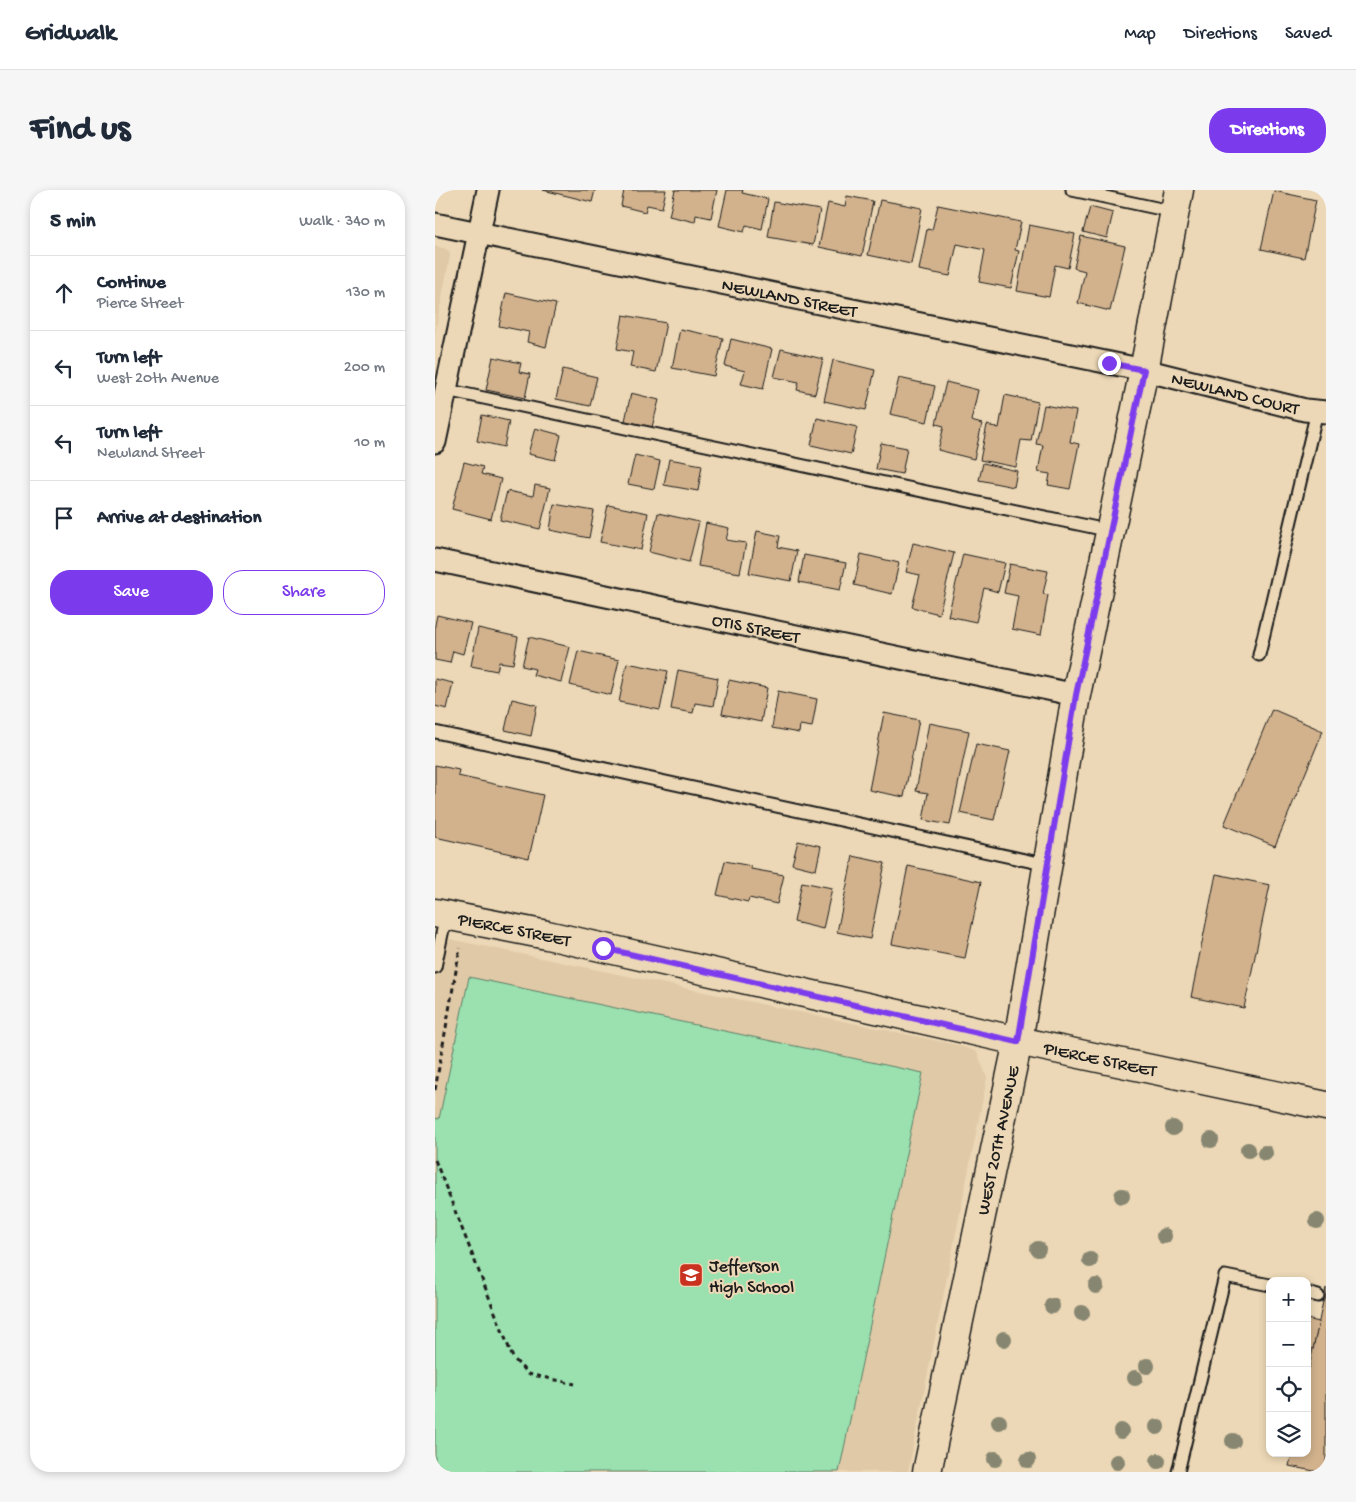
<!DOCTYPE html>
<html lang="en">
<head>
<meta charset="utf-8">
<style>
  :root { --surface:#fff; --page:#f6f6f7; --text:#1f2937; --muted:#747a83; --line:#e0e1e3; --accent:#7c3aed }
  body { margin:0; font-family:"Gochi Hand",sans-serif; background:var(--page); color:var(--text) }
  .controls { position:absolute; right:15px; bottom:15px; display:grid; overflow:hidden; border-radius:10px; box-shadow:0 2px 8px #0003 }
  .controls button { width:45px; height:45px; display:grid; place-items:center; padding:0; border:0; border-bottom:1px solid var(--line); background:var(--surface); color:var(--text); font:25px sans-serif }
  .stop { position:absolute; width:15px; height:15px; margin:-11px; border:4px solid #7c3aed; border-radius:50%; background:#fff }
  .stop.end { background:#7c3aed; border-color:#fff; box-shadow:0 1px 5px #0008 }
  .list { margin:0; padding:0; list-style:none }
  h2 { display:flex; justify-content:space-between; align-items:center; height:65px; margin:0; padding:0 20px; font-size:21px }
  h2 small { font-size:16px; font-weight:400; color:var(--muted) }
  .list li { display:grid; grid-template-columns:32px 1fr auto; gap:15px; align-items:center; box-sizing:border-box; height:75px; padding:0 20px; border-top:1px solid var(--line) }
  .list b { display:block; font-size:19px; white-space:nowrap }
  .list p { margin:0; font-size:16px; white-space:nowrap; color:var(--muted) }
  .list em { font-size:16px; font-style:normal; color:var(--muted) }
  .actions { display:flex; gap:10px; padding:15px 20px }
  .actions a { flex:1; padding:11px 0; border:1px solid var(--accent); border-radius:20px; text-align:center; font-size:18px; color:var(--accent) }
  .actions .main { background:var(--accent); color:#fff }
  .icon { flex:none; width:28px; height:28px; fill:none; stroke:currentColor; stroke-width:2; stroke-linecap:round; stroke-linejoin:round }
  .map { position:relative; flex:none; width:891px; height:1282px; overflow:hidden; border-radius:20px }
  header { display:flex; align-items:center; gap:30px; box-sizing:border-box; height:70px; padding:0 25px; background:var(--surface); border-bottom:1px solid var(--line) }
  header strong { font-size:24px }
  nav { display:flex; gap:28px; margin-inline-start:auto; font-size:18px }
  .intro { display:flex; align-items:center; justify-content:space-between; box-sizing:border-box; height:120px; padding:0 30px }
  h1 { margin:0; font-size:35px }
  .button { padding:12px 22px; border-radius:20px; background:var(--accent); color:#fff; font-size:18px; font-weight:700 }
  main { display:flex; gap:30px; padding:0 30px }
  aside { flex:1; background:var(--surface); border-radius:20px; box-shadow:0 2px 8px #0003 }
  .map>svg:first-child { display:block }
</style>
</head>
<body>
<header>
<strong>Gridwalk</strong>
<nav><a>Map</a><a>Directions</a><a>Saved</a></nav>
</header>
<div class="intro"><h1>Find us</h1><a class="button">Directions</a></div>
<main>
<aside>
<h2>5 min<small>Walk · 340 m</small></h2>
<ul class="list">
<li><svg class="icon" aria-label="ahead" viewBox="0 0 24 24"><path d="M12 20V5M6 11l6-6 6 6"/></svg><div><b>Continue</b><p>Pierce Street</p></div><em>130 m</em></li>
<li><svg class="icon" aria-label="left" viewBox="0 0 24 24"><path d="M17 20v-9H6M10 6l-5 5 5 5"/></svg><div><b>Turn left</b><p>West 20th Avenue</p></div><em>200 m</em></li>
<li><svg class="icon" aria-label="left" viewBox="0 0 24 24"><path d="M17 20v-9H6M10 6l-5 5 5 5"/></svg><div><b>Turn left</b><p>Newland Street</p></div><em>10 m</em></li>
<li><svg class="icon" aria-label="arrive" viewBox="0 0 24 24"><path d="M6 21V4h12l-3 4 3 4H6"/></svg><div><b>Arrive at destination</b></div></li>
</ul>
<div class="actions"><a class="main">Save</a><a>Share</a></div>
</aside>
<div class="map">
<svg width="891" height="1282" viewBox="0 0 891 1282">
  <rect width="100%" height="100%" fill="#ecd8b6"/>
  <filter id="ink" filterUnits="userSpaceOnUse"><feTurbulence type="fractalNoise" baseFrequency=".02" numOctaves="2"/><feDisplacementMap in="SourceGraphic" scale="10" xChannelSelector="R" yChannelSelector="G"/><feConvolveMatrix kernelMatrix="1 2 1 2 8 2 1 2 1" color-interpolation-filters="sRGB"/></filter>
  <g filter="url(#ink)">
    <g fill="#e0c9a7">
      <path d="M0,56L11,59L14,61L15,66L0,143Z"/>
      <path d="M0,746L523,855L542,862L552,888L473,1282H0Z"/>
    </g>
    <path fill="#9ae1af" stroke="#5b7e66" d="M34,787L488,883L404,1282H0V928L4,929Z"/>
    <g fill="#d2b28d" stroke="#1c1c1c">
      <path d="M108,0H160L157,12Z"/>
      <path d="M189,0H231L227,18L212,15L210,22L186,16Z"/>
      <path d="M240,0H282L276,28L261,25L260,32L234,26Z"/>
      <path d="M292,0H308L307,3L333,9L327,39L311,35L309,42L284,36Z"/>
      <path d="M839,1L881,10L869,68L826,59Z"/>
      <path d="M412,6L438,11L427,66L384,57L393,13L410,17Z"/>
      <path d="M445,10L487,18L476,74L433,65Z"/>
      <path d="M339,12L385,20L378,55L333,47Z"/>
      <path d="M503,15L586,32L580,60L584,61L576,98L544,92L550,60L522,54L515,86L484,80L492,39L497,40Z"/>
      <path d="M655,17L678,23L672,48L648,42Z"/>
      <path d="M594,35L640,44L633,78L620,75L614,107L582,101Z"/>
      <path d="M646,46L690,56L675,121L643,113L650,81L639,78Z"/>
      <path d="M71,103L121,114L111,157L92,152L94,142L64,136Z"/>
      <path d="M188,125L231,133L221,182L195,177L198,162L182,159Z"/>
      <path d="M245,139L288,148L279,186L237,178Z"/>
      <path d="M296,149L337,159L328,199L306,194L310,181L290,176Z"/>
      <path d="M346,159L388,169L380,204L362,200L364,192L339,187Z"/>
      <path d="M58,167L86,173L84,182L95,184L90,208L51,200Z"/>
      <path d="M398,170L440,180L431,220L389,211Z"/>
      <path d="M128,179L162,187L155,216L121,209Z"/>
      <path d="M464,188L500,196L492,232L455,224Z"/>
      <path d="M511,192L543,200L536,231L547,234L539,269L503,260L509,236L501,234Z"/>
      <path d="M196,203L224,210L217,237L190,231Z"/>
      <path d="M570,205L603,212L596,251L586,250L581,277L545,270L552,235L564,238Z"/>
      <path d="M609,215L641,221L635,252L644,254L635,299L613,295L615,284L603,282L608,255L601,254Z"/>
      <path d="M47,225L74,231L69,257L42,251Z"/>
      <path d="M382,228L422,237L416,264L376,255Z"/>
      <path d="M100,238L126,245L120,270L93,264Z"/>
      <path d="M446,253L472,258L467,284L441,279Z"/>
      <path d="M200,265L225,271L219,299L193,294Z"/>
      <path d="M234,269L267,275L263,301L229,295Z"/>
      <path d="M29,272L48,277L46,284L66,289L56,329L17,319Z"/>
      <path d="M548,273L582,281L579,297L544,290Z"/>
      <path d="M100,295L115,298L105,339L65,330L72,301L98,306Z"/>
      <path d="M119,314L159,321L154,348L115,340Z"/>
      <path d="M173,315L213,323L206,360L165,352Z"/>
      <path d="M223,323L264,332L254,372L214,362Z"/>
      <path d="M271,333L294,338L291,350L311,353L305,383L263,376Z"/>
      <path d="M322,341L345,346L343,357L362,361L356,391L314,383Z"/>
      <path d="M478,353L519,363L504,424L477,417L485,385L471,382Z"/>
      <path d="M426,364L464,373L457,404L419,395Z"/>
      <path d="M528,364L570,373L563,402L549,398L541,432L513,426Z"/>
      <path d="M369,365L411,373L405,400L364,392Z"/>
      <path d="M575,374L613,381L608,404L613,405L606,445L577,439L583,406L569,403Z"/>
      <path d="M2,425L36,433L28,464L18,461L15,473L0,470V435Z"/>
      <path d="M43,438L83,447L78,474L64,472L62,481L36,476Z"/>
      <path d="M94,447L135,457L126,492L98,485L100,479L87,476Z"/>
      <path d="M143,461L184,470L176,505L135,495Z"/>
      <path d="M192,473L233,481L225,520L184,512Z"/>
      <path d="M243,480L283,488L278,516L260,513L258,523L236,519Z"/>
      <path d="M0,489L18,493L12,519L0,516Z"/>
      <path d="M294,490L332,498L326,532L287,524Z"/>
      <path d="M343,501L382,509L377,537L365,535L364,543L337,538Z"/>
      <path d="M77,509L102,515L96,546L70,540Z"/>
      <path d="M837,519L888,541L840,656L789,635Z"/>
      <path d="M449,523L484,530L469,607L434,600Z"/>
      <path d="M494,533L534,541L515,635L488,630L493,603L481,601Z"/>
      <path d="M541,554L575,561L559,630L525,623Z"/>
      <path d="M0,575L24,580L23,586L108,605L94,668L0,647Z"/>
      <path d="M363,651L386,656L381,680L357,674Z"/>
      <path d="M418,666L450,673L435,749L402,742Z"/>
      <path d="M290,671L316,676V679L349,685L342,714L314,708L313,712L282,705Z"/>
      <path d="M473,676L546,692L530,768L457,754Z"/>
      <path d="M781,684L835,695L809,818L756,807Z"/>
      <path d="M367,692L397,698L388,739L359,732Z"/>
      <path d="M891,1098V1282H884L854,1276L857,1263H872V1187Z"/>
      <path d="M872,1129L884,1132L878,1159L872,1158Z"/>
    </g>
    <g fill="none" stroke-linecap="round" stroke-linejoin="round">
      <defs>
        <g id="service">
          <path d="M637,0L740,22"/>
          <path d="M11,200L676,341"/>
          <path d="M824,465L882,221"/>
          <path d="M0,542L613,675"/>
          <path d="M0,777L11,725"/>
          <path d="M872,1103L883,1106"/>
          <path d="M743,1282L790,1086L835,1095"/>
        </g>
        <g id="minor">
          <path id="s1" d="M0,34L709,180L870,220L891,222"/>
          <path d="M0,252L53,0"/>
          <path id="s2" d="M0,370L641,505"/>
        </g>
        <g id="tertiary">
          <path id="s3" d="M0,723L112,745L583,851L891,916"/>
          <path id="s4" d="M492,1282L583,851L641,505L709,180L744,0"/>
        </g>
      </defs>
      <use href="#service" stroke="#1c1c1c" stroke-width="15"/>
      <use href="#minor" stroke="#1c1c1c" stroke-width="25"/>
      <use href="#tertiary" stroke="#1c1c1c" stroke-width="31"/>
      <g stroke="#1c1c1c" stroke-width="3" stroke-dasharray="5 4" stroke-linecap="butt">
        <path d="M0,900L25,758"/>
        <path d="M0,970L78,1168L93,1184L140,1194"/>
      </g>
      <use href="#service" stroke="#ecd8b6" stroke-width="11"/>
      <use href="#minor" stroke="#ecd8b6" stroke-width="21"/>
      <use href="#tertiary" stroke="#ecd8b6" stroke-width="28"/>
    </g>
    <g fill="#878671">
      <circle cx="738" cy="938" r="8"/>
      <circle cx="776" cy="950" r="8"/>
      <circle cx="813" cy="960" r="8"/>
      <circle cx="830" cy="963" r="8"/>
      <circle cx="687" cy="1006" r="8"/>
      <circle cx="882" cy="1031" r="8"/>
      <circle cx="729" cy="1046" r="8"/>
      <circle cx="603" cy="1059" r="8"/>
      <circle cx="655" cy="1070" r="8"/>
      <circle cx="661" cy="1096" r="8"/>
      <circle cx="617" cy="1116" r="8"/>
      <circle cx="647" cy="1123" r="8"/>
      <circle cx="569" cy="1149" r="8"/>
      <circle cx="712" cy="1176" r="8"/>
      <circle cx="700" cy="1188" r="8"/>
      <circle cx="564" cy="1232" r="8"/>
      <circle cx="722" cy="1237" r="8"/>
      <circle cx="686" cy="1241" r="8"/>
      <circle cx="798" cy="1251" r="8"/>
      <circle cx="560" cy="1269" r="8"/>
      <circle cx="593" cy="1270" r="8"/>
      <circle cx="723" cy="1271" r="8"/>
      <circle cx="682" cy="1272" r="8"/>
    </g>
  </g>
  <g fill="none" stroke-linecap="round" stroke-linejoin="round" filter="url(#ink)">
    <path stroke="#7c3aed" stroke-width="6" d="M168,758L583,852L641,505L709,180L674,173"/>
  </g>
  <defs>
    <symbol id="school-square" viewBox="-11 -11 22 22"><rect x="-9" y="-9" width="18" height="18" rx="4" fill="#c8321e" stroke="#ecd8b6"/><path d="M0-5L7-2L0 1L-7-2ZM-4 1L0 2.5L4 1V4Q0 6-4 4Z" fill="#fff"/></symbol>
  </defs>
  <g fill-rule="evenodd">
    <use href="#school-square" x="242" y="1071" width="28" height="28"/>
  </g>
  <g text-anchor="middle" stroke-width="4" stroke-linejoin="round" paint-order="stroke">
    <g font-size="18" fill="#1c1c1c" stroke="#ecd8b6">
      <text dy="6" stroke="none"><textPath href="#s1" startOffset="362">NEWLAND STREET</textPath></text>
      <text dy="6" stroke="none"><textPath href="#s1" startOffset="818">NEWLAND COURT</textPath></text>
      <text dy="6" stroke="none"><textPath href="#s2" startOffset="328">OTIS STREET</textPath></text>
      <text dy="6" stroke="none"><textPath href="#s3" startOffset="81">PIERCE STREET</textPath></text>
      <text dy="6" stroke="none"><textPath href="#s3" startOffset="681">PIERCE STREET</textPath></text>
      <text dy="6" stroke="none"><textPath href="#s4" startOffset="339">WEST 20TH AVENUE</textPath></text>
    </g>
    <g font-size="18" fill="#1c1c1c" stroke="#ecd8b6" text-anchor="start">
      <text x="274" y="1081">Jefferson<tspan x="274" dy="21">High School</tspan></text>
    </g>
  </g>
</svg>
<div class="controls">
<button>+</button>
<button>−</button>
<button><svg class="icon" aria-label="locate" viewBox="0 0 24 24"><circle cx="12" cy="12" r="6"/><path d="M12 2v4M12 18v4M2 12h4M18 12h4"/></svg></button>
<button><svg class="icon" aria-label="layers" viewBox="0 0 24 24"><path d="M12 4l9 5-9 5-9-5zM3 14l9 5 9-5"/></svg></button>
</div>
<div class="stop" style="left:168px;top:758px"></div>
<div class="stop end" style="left:674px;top:173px"></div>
</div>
</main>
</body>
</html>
